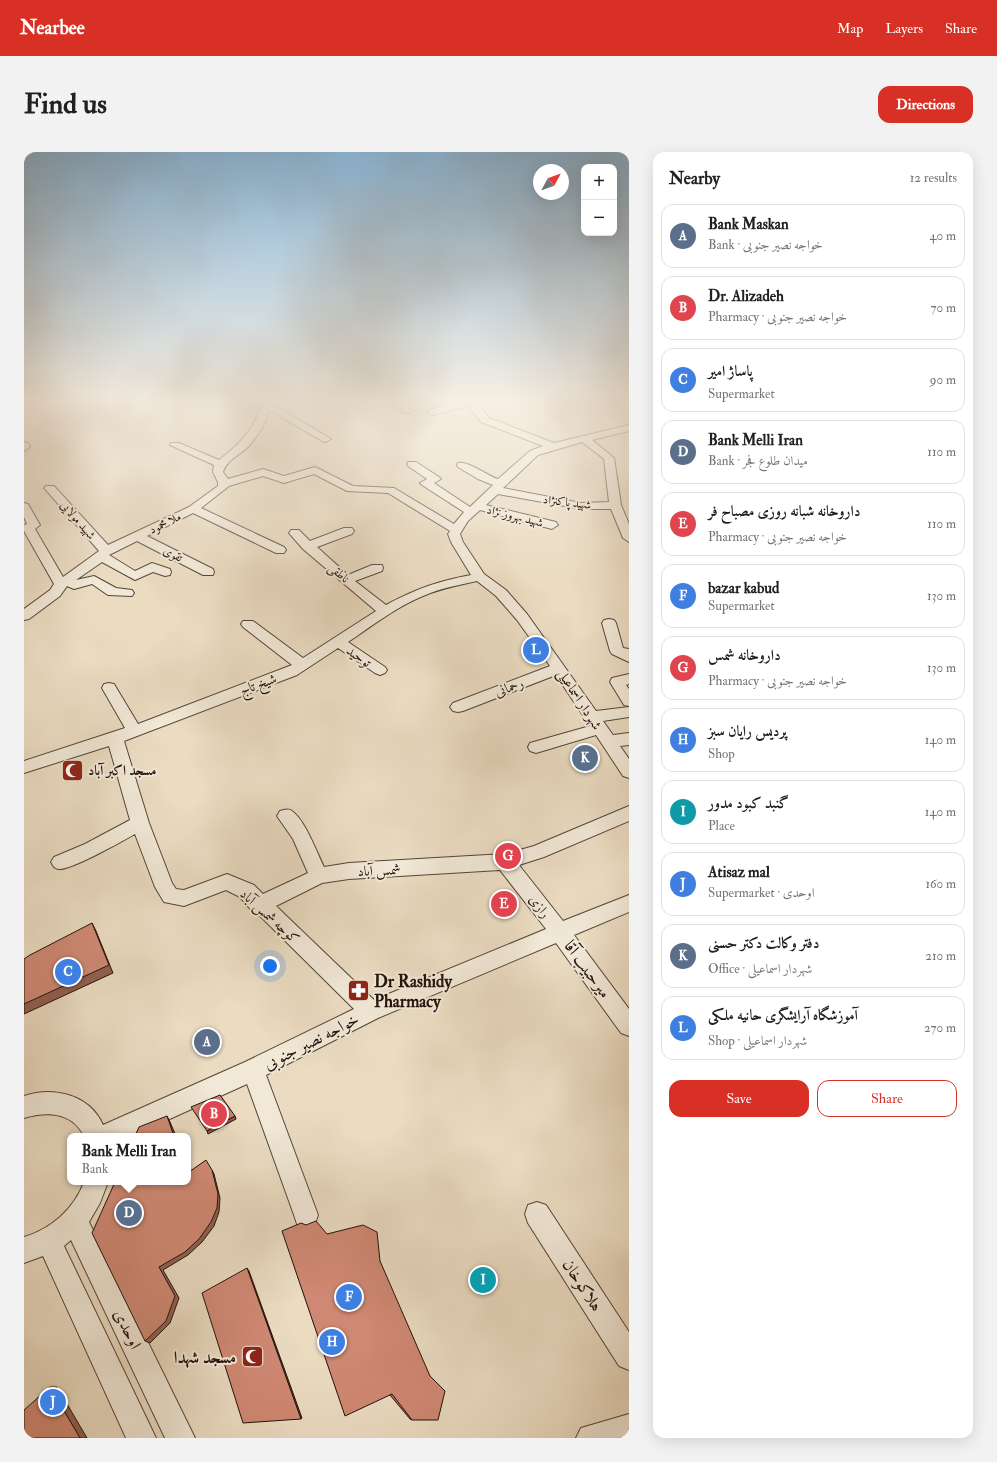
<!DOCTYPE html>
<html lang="en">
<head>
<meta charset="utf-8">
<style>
  :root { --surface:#fff; --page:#f2f2f2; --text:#202124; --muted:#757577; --line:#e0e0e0; --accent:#d93025 }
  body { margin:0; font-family:"IM FELL Double Pica",Amiri,serif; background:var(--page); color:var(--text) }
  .controls { position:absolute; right:12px; top:12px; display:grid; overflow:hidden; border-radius:8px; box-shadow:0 4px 16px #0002 }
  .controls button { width:36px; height:36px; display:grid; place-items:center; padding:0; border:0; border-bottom:1px solid var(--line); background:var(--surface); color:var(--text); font:20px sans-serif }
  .compass { position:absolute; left:509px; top:12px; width:36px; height:36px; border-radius:50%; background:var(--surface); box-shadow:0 4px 16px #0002; rotate:49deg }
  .you { position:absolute; left:246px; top:814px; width:14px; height:14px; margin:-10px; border:3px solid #fff; border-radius:50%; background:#1a73e8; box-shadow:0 0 0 6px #1a73e833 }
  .badge { display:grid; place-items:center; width:26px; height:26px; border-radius:50%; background:var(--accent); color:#fff; font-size:13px; font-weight:700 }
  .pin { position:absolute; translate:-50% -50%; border:2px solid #fff; box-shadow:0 1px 4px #0006 }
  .popup { position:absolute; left:43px; top:981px; width:124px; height:52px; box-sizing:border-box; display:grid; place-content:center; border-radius:8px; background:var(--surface); filter:drop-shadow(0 1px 3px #0005); font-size:13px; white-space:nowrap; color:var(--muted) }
  .popup b { font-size:15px; color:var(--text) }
  .popup::after { content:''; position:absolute; left:50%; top:100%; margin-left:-8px; border:8px solid transparent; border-top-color:var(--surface) }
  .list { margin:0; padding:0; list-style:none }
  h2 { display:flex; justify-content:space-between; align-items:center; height:52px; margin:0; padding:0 16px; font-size:17px }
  h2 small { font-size:13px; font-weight:400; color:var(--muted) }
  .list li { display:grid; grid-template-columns:26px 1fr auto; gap:12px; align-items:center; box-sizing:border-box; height:64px; margin:0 8px 8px; padding:0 8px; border:1px solid var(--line); border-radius:12px }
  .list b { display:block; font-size:15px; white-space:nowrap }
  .list p { margin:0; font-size:13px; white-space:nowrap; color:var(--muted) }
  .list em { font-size:13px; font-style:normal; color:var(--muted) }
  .actions { display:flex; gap:8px; padding:12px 16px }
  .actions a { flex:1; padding:9px 0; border:1px solid var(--accent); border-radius:12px; text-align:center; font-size:14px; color:var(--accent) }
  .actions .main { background:var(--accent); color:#fff }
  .map { position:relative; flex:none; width:605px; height:1286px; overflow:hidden; border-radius:12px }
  header { display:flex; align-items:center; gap:24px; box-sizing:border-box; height:56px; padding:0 20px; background:var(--accent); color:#fff }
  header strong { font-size:19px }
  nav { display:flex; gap:22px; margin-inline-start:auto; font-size:14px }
  .intro { display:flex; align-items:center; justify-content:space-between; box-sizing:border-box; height:96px; padding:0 24px }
  h1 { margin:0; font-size:28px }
  .button { padding:10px 18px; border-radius:12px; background:var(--accent); color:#fff; font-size:14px; font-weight:700 }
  main { display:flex; gap:24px; padding:0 24px }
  aside { flex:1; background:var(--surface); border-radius:12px; box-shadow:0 4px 16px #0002 }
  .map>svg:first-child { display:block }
</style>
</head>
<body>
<header>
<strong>Nearbee</strong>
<nav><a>Map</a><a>Layers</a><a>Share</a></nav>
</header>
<div class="intro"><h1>Find us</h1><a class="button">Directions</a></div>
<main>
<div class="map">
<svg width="605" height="1286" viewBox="0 0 605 1286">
  <rect width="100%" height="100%" fill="#eadbc1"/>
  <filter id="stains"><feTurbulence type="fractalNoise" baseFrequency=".005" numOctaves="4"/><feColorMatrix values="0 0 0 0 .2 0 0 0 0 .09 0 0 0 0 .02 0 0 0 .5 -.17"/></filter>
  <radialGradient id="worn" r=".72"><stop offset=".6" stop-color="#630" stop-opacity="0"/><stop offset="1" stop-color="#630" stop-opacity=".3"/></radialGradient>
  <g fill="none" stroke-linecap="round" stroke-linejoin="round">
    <defs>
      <g id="minor">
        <path d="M221,248L245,250L307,287L302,290L298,289L245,258C242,272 233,285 223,296C215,303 202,309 199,320L204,327L239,317L260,324L291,315L329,334L370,336L430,372L440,360L398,333L396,331L403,327L384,314L383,312L384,310H392L415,325L417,327L410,331L446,355L469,333L454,327L434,315L433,313L434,311C443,308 464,324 474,327L506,299L519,294L457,270L444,254L408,263L405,262L403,260L405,258L439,248H451L465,266L530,291L605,273V279L568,288L590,306L597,353L605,372V390L599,386L587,357H557L474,342L462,353L532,370L534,373L528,377L456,358L444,369L436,382L439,390L460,422L482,438L503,462L572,559L605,555V565L579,569L589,583L605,581V593L596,594L605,607V626L599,624L572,583L512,601L506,599L504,595L506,591L566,574L532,523L439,559L434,560L429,559L426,555L429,551L526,514L493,468L472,444L453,429C435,433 417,436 399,444C372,455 348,474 324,490L361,515L363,518L361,521L356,523L351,521L314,496L273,523L100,589L125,671L148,731L152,737L160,738L203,722L230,733L239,742L284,721L269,687L253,664L256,659C260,658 264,656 268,659C281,668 293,701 300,715L325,711L481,702L510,694L605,654V669L520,705L495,713L539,769L605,743V760L550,783L605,857V884L597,881L532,791L354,866L242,923L294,1063L291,1072L282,1075L273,1072L270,1063L223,932L108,984H60C48,960 23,959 0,966V944C30,934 66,943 79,973L221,910L330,857L232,760L228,759L216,745L202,738L160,754L140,750L131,735L111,682C99,689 47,718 35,717C33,717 32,716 30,715L27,710L30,705L61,692L106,668L85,594L0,621V609L101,576L78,536L80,532L85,531L90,532L114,572L268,513L219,475L217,472L219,469H229L279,506L352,459L279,397L265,381L267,378H275L286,389L320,376H328L330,379L328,382L293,395L324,423L348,413H358L359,416L358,419L331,429L362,453C392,437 414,429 447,423L427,390L424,382L426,379L364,341L323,339L290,322L260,331L239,324L205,334L177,356L260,395L262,398L260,401H252L169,361L123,384L189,417L190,420L189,423H179L113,389L85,403L111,419L128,411L146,417L147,420L146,423L141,424L129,420L111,428L78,410L52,428L70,424L92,436L108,438L110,441L108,444L84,443L68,432L50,437L43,434L36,444L5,467L0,468V457L26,438L30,432L0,379V373L3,372L0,365V351L4,352L16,373L11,377L39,425L75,399L22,338L20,336L22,334H30L84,393L165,355L194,334V330L189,320L190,313L146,293L147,291H155L195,308C215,293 230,278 237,254ZM558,290L580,307L585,350L557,351L479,336L514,303ZM476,718L522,777L350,848L252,754L298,731L325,727Z"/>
        <path d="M360,248H372L388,259L386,261H380Z"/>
        <path d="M0,290L4,291L6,295L0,299Z"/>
        <path d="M585,467L590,468L592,471L599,496L605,497V510L588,502L586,499L578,471L580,468Z"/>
        <path d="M605,522V532L602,533L605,537V554L600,553L586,530L588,526Z"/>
        <path d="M60,1030H84L76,1051L65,1070L171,1286H141L47,1088L40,1094L132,1286H102L19,1104L0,1111V1085C27,1077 50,1057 60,1030Z"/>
        <path d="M513,1050L522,1053L605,1180V1218L595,1214L504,1071L501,1062L504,1053Z"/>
        <path d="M605,1262V1286H552L557,1276Z"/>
      </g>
    </defs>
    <use href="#minor" stroke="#544438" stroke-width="2"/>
    <use href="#minor" fill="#f1e8d7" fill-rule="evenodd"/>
  </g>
  <path fill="#b27563" stroke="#22110b" d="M303,1082L356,1109L388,1268L386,1267L366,1243Z"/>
  <g fill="#915f50" stroke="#22110b">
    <path d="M68,771L72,779L89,821L0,862V852Z"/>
    <path d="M143,964L146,970L152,984H150Z"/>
    <path d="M211,964L212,967L184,982L183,979Z"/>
    <path d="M188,1018L190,1022L196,1046L195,1060L190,1074L178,1090L164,1103L139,1118L155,1146L146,1171L126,1191L121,1189L135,1115Z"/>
    <path d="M223,1116L225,1119L278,1266L277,1267Z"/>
    <path d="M26,1235H33L63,1286H56Z"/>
  </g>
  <g fill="#cf8873" stroke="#22110b">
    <path d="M68,771L85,813L0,852V807L6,803Z"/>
    <path d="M196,943L211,964L183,979L167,955Z"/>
    <path d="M143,964L150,984H111L115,975Z"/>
    <path d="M182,1008L188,1018L194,1042L193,1056L187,1070L175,1087L161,1100L135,1115L151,1144L142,1169L121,1189L68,1081L91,1030H164V1017L165,1020Z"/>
    <path d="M292,1069L303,1082L339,1073L353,1080L356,1109L406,1224L421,1239L414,1268H388L368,1242L321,1264L258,1079L277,1071L282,1073Z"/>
    <path d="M223,1116L277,1267L219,1271L178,1141Z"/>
    <path d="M26,1235L56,1286H0V1258Z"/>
  </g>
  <linearGradient id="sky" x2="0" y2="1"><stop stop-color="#8ab6d8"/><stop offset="0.58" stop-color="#f6efe3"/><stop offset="1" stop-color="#f6efe3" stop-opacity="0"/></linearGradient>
  <rect width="605" height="428" fill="url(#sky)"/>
  <defs>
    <symbol id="mosque-square" viewBox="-11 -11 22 22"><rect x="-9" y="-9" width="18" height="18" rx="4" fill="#8f2418" stroke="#f1e8d7"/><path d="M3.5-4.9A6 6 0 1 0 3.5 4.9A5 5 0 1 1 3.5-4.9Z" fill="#fff"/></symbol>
    <symbol id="pharmacy-square" viewBox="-11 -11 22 22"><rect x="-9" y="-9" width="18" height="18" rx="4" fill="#8f2418" stroke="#f1e8d7"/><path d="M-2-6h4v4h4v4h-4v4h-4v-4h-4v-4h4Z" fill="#fff"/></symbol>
  </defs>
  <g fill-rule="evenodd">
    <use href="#mosque-square" x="36" y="606" width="25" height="25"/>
    <use href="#pharmacy-square" x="322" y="826" width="25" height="25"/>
    <use href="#mosque-square" x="216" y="1192" width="25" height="25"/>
  </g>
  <g text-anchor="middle" stroke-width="4" stroke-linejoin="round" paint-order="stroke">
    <g font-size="12" fill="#22110b" stroke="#f1e8d7">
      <text transform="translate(543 350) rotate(7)" y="4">شهید پاکنژاد</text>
      <text transform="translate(491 364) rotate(14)" y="4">شهید بهروز نژاد</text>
      <text transform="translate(54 368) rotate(49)" y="4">شهید مولایی</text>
      <text transform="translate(141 371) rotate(-26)" y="4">ملا محمود</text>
      <text transform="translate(149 402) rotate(27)" y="4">تقوی</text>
      <text transform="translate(315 421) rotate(40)" y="4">ناطقی</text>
    </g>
    <g font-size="14" fill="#22110b" stroke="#f1e8d7">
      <text transform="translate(335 504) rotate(35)" y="5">توحید</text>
      <text transform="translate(234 532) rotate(-20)" y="5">شیخ تاج</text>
      <text transform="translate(485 535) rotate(-21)" y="5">رحمانی</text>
      <text transform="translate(556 547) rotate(57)" y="5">شهردار اسماعیلی</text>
      <text transform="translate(355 718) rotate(-3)" y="5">شمس آباد</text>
      <text transform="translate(516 754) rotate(52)" y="5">رازی</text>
      <text transform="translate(246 764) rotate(42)" y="5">کوچه شمس آباد</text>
    </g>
    <g font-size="14" font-weight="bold" fill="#22110b" stroke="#f1e8d7" text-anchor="start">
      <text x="64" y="623">مسجد اکبر آباد</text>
    </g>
    <g font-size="17" fill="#22110b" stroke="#f1e8d7">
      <text transform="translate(564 817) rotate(54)" y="6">میرحبیب آقا</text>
      <text transform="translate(287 889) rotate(-27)" y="6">خواجه نصیر جنوبی</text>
      <text transform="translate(559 1133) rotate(57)" y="6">هلاکوخان</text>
      <text transform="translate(104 1177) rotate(64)" y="6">اوحدی</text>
    </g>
    <g font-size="17" font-weight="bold" fill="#22110b" stroke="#f1e8d7" text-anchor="start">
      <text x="350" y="835">Dr Rashidy<tspan x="350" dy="20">Pharmacy</tspan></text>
      <text x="212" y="1211" text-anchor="end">مسجد شهدا</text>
    </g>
  </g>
  <rect width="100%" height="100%" filter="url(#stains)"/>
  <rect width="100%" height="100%" fill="url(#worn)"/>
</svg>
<div class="controls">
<button>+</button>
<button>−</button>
</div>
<svg class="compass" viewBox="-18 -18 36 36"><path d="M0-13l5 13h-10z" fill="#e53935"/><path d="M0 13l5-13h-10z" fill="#757577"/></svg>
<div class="you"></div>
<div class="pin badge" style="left:183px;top:890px;background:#5c6f8a">A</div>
<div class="pin badge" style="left:190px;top:962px;background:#e0444e">B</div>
<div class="pin badge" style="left:44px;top:820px;background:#3f7fe0">C</div>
<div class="pin badge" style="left:105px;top:1061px;background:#5c6f8a">D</div>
<div class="popup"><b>Bank Melli Iran</b>Bank</div>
<div class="pin badge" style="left:480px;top:752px;background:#e0444e">E</div>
<div class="pin badge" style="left:325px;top:1145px;background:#3f7fe0">F</div>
<div class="pin badge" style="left:484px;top:704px;background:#e0444e">G</div>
<div class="pin badge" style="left:308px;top:1190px;background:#3f7fe0">H</div>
<div class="pin badge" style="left:459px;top:1128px;background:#0f9aa8">I</div>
<div class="pin badge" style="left:29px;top:1250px;background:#3f7fe0">J</div>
<div class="pin badge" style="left:561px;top:606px;background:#5c6f8a">K</div>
<div class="pin badge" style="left:512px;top:498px;background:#3f7fe0">L</div>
</div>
<aside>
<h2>Nearby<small>12 results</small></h2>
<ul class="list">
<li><span class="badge" style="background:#5c6f8a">A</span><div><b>Bank Maskan</b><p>Bank · خواجه نصیر جنوبی</p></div><em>40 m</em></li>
<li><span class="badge" style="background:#e0444e">B</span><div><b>Dr. Alizadeh</b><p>Pharmacy · خواجه نصیر جنوبی</p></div><em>70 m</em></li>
<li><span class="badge" style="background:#3f7fe0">C</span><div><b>پاساژ امیر</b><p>Supermarket</p></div><em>90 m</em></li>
<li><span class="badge" style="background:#5c6f8a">D</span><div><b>Bank Melli Iran</b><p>Bank · میدان طلوع فجر</p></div><em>110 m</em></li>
<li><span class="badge" style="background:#e0444e">E</span><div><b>داروخانه شبانه روزی مصباح فر</b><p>Pharmacy · خواجه نصیر جنوبی</p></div><em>110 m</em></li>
<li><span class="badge" style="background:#3f7fe0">F</span><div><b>bazar kabud</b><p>Supermarket</p></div><em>130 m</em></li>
<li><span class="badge" style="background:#e0444e">G</span><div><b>داروخانه شمس</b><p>Pharmacy · خواجه نصیر جنوبی</p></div><em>130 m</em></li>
<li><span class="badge" style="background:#3f7fe0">H</span><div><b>پردیس رایان سبز</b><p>Shop</p></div><em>140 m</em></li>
<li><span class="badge" style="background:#0f9aa8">I</span><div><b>گنبد کبود مدور</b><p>Place</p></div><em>140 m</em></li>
<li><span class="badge" style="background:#3f7fe0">J</span><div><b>Atisaz mal</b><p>Supermarket · اوحدی</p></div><em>160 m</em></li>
<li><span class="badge" style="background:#5c6f8a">K</span><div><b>دفتر وکالت دکتر حسنی</b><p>Office · شهردار اسماعیلی</p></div><em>210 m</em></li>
<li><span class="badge" style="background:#3f7fe0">L</span><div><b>آموزشگاه آرایشگری حانیه ملکی</b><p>Shop · شهردار اسماعیلی</p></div><em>270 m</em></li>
</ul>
<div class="actions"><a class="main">Save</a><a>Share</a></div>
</aside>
</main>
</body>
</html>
